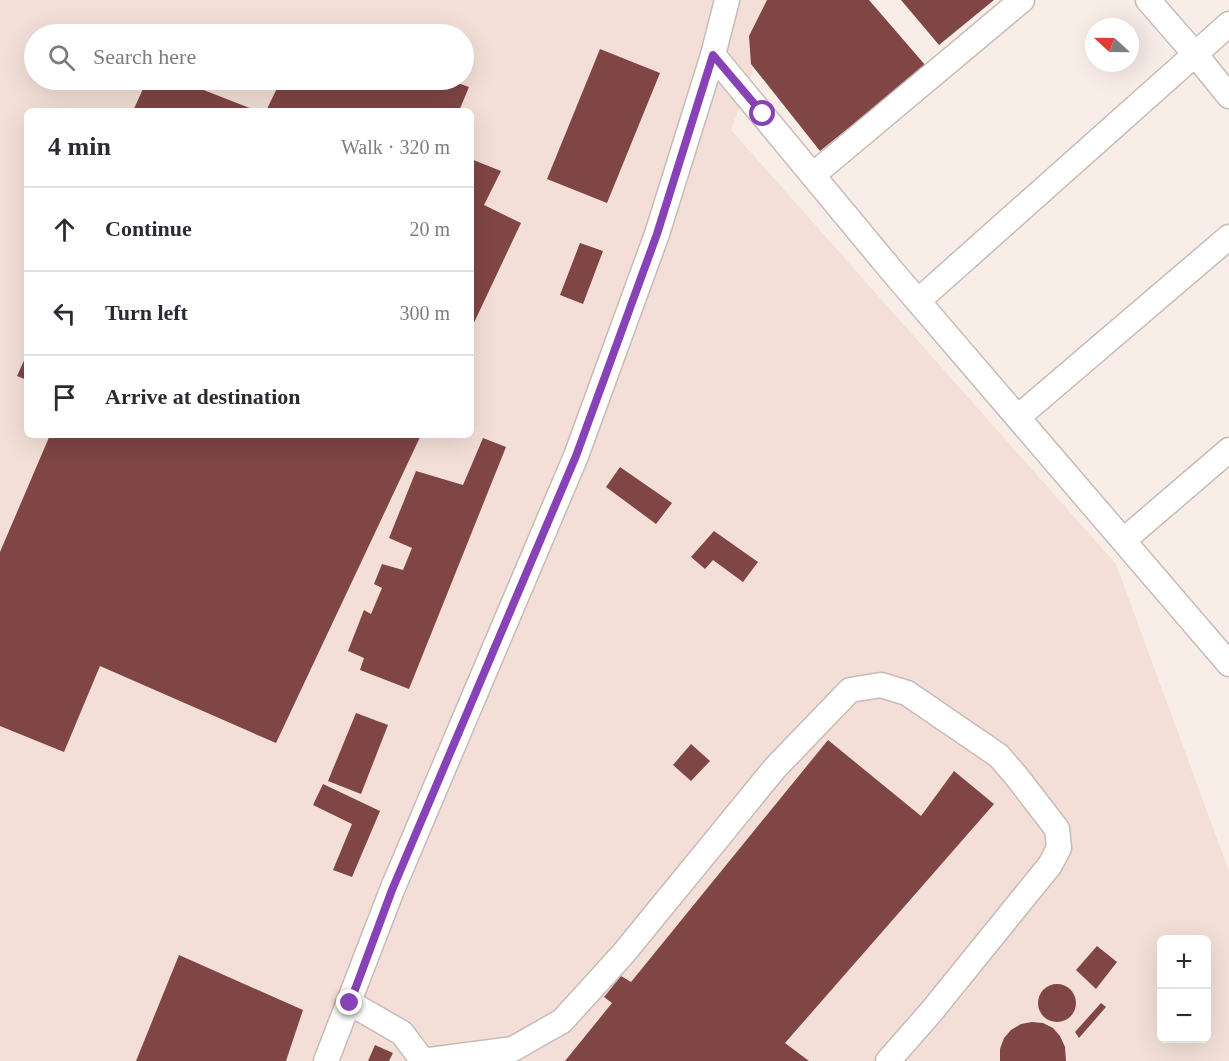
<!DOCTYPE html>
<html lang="en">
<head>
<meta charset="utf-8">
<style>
  :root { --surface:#fff; --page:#f7f7f7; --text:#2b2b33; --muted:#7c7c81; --line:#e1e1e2 }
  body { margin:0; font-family:Georgia,serif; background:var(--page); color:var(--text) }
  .controls { position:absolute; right:18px; bottom:18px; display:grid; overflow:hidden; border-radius:9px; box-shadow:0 6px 24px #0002 }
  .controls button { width:54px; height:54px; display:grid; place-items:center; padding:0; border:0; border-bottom:2px solid var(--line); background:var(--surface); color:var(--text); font:30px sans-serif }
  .compass { position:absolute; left:1085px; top:18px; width:54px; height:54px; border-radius:50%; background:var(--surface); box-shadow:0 6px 24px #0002; rotate:292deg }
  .stop { position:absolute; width:18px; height:18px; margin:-14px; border:4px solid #8642b6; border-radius:50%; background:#fff }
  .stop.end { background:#8642b6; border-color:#fff; box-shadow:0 2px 6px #0008 }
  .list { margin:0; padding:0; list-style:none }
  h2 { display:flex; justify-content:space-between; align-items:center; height:78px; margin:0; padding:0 24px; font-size:26px }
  h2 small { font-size:20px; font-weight:400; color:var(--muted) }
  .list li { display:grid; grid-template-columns:39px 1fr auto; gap:18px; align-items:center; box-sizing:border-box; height:84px; padding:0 24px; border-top:2px solid var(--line) }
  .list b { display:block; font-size:22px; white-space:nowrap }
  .list em { font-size:20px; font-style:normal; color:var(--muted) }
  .icon { flex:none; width:33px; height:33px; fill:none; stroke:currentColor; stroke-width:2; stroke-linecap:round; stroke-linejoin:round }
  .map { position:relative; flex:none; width:1229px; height:1061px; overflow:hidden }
  .search { position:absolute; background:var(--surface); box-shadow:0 6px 24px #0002; left:24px; top:24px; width:450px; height:66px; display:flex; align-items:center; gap:15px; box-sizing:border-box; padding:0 21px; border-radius:33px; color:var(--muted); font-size:22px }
  .panel { position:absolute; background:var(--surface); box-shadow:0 6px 24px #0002; left:24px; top:108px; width:450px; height:330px; border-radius:9px }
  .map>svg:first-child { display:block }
</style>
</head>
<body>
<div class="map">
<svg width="1229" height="1061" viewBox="0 0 1229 1061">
  <rect width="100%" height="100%" fill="#f9ede8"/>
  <path fill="#f3dfd7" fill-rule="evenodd" d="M0,0H779L731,130L1116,564L1229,871V1061H0ZM34,34H464V80H34ZM27,111H471V435H27ZM1162,940H1206V1038H1162Z"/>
  <g fill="#804545">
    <path d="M767,0H869L926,66L820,151L751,64L749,36Z"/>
    <path d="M901,0H994L939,45Z"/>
    <path d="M306,24L333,34H301Z"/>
    <path d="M600,49L660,73L607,203L547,179Z"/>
    <path d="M147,80H178L257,111H133Z"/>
    <path d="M281,80H449L469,87L459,111H266Z"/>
    <path d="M471,159L501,171L484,205L521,223L471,329Z"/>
    <path d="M580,243L603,251L583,304L560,295Z"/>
    <path d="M27,354V380L17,376Z"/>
    <path d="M50,435H421L276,743L100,666L64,752L0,726V552Z"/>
    <path d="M483,438L506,447L409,689L360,670L364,658L348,651L364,610L371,614L382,588L374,584L382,564L403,570L412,548L389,538L416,471L463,485Z"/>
    <path d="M620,467L672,503L656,524L606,487Z"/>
    <path d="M714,531L758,562L743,582L713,560L705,569L691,557Z"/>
    <path d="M356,713L388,725L361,794L328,781Z"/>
    <path d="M828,740L921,816L954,771L994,804L785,1043L809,1061H565L612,1003L604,997L621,976L631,982Z"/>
    <path d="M691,744L710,761L691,781L673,765Z"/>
    <path d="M323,784L380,811L352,877L333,870L352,824L313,805Z"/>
    <path d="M1097,946L1117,962L1096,989L1076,970Z"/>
    <path d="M179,955L303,1010L286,1061H136Z"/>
    <circle cx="1057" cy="1003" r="19"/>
    <path d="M1101,1003L1106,1007L1079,1038L1075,1032Z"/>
    <path d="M1032,1022L1043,1023L1053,1028L1060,1036L1065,1047L1066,1061H1000V1049L1004,1038L1011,1030L1021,1024Z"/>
    <path d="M375,1045L393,1053L389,1061H368Z"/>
  </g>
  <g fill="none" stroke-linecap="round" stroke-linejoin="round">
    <defs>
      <g id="minor">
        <path d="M1148,0L1195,54L1229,96"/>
        <path d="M713,55L892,271L1229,664"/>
        <path d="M813,175L1022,0"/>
        <path d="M918,301L1229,24"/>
        <path d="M1018,417L1229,237"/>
        <path d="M1124,540L1229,450"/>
        <path d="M350,1003L402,1033L423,1061"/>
        <path d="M326,1061L392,890L576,456L657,234L713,55L727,0"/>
        <path d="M422,1061L513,1049L562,1021L623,954L775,768L850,690L881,685L907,693L999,756L1017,777L1057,829L1059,848L1050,865L931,1012L888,1061"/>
      </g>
    </defs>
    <use href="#minor" stroke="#c7bbb6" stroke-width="27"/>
    <use href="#minor" stroke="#fff" stroke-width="24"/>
  </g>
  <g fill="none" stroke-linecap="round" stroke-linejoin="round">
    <path stroke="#8642b6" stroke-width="8" d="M350,1003L392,890L576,456L657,234L713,55L763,114"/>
  </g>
</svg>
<div class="controls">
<button>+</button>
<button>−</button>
</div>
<svg class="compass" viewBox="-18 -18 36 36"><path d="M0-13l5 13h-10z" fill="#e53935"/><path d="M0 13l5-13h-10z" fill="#7c7c81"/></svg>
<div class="stop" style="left:763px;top:114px"></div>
<div class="stop end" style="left:350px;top:1003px"></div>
<div class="search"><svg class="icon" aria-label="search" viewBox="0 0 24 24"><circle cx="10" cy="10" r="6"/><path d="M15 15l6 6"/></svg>Search here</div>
<section class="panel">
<h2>4 min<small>Walk · 320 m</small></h2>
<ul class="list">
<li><svg class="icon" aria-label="ahead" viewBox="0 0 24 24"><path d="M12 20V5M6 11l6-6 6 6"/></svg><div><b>Continue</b></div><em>20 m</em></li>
<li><svg class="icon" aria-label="left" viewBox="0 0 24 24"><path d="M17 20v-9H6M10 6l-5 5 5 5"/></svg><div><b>Turn left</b></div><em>300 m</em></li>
<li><svg class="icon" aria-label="arrive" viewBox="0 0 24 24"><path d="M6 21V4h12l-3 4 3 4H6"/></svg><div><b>Arrive at destination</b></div></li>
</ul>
</section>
</div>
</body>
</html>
